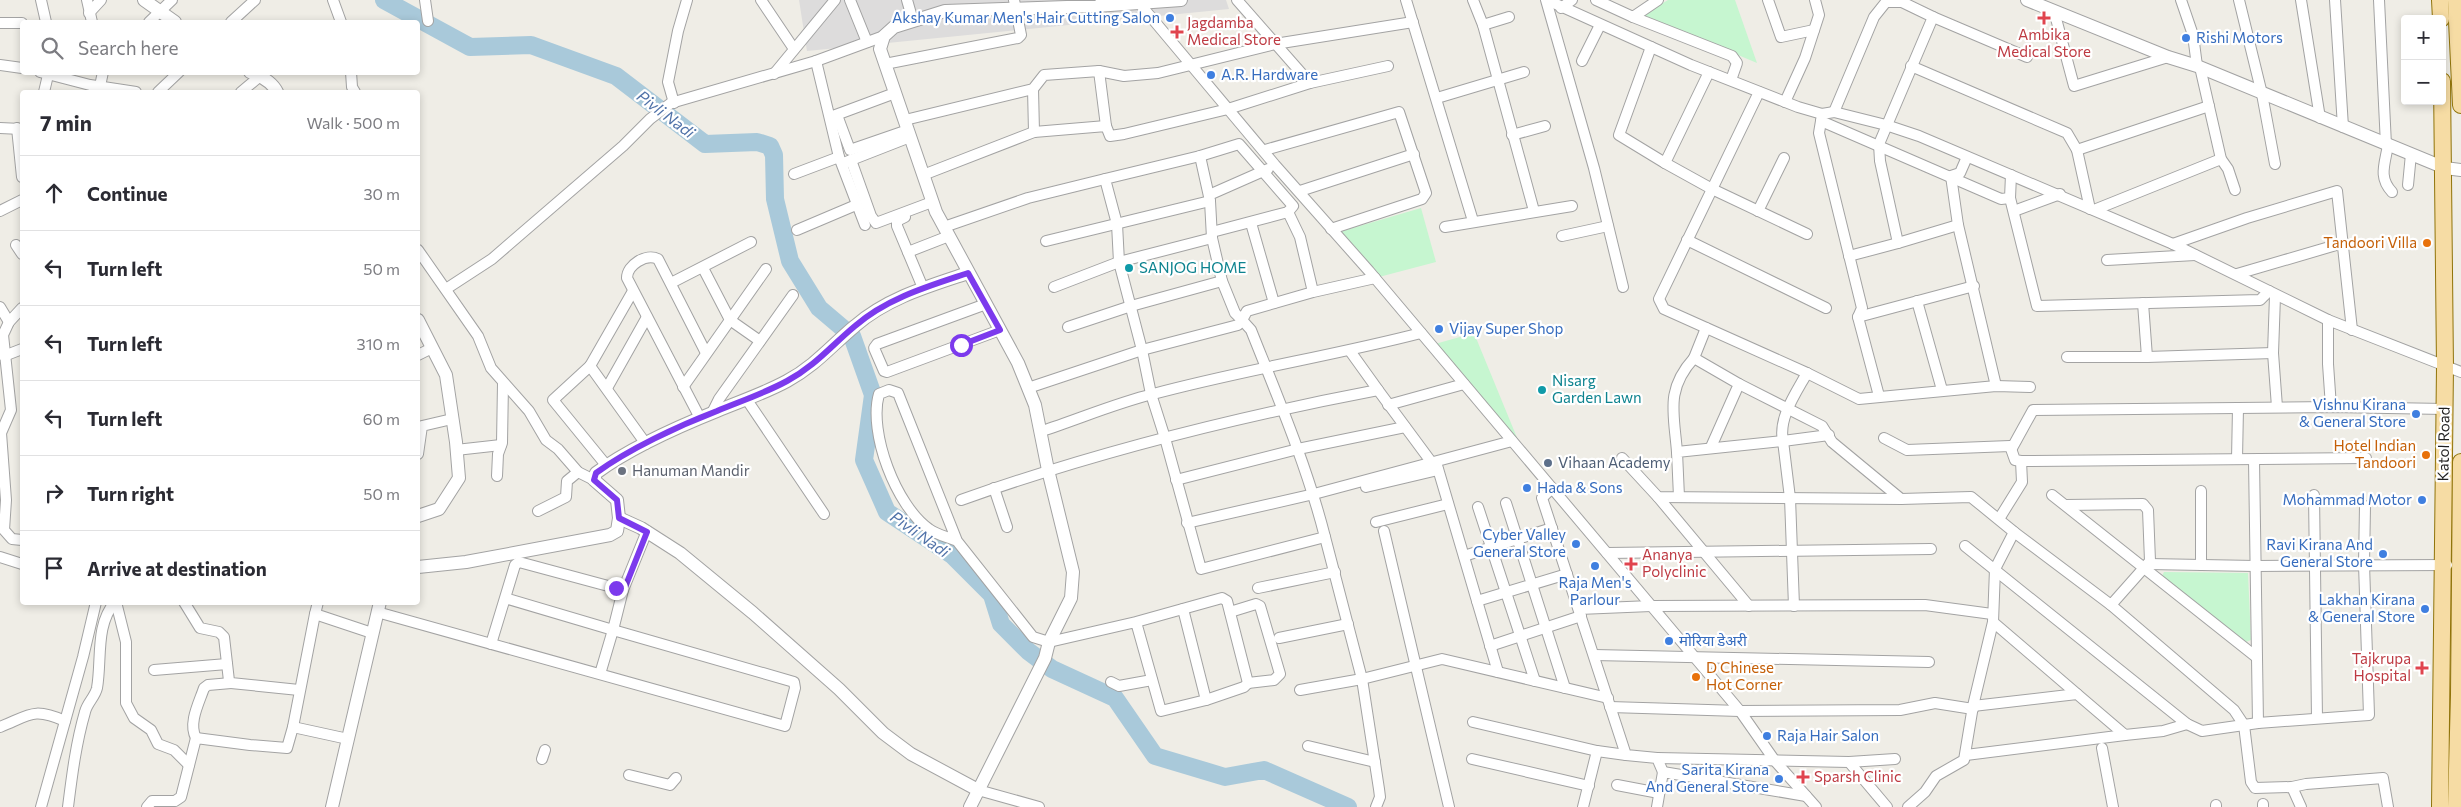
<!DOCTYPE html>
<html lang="en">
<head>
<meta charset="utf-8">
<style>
  :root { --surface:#fff; --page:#f2f2f3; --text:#2b2b33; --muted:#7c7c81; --line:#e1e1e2 }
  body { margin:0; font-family:Commissioner,"Noto Sans Devanagari",sans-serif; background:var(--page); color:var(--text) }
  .controls { position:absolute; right:15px; top:15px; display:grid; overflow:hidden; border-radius:5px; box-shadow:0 2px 8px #0003 }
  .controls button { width:45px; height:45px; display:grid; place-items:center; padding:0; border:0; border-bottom:1px solid var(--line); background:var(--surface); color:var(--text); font:25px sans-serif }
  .stop { position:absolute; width:15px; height:15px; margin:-11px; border:4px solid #7c3aed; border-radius:50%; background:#fff }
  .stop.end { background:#7c3aed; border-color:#fff; box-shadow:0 1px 5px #0008 }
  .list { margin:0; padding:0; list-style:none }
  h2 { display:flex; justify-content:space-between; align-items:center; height:65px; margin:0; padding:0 20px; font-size:21px }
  h2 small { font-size:16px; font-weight:400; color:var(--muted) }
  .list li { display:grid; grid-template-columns:32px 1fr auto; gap:15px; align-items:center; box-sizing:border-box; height:75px; padding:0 20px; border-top:1px solid var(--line) }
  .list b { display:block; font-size:19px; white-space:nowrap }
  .list em { font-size:16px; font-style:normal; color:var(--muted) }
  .icon { flex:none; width:28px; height:28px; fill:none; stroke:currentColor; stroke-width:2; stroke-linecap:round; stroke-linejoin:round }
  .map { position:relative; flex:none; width:2461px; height:807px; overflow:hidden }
  .search { position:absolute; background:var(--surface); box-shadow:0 2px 8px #0003; left:20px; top:20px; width:400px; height:55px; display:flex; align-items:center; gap:12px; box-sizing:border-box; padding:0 18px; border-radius:5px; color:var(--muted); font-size:19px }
  .panel { position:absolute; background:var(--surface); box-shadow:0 2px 8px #0003; left:20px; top:90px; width:400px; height:515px; border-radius:5px }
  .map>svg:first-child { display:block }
</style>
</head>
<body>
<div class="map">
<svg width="2461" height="807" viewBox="0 0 2461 807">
  <rect width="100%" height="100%" fill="#efede6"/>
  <path fill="#dddcdc" d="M799,0H1226L1229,9L807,51Z"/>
  <g fill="#c6f6d0">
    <path d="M1668,0H1735L1757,63L1643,15Z"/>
    <path d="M1421,208L1436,262L1379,277L1339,232Z"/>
    <path d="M1474,333L1520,445L1435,344Z"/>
    <path d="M2164,572L2248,573L2251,640L2246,642L2165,580L2162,576Z"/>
  </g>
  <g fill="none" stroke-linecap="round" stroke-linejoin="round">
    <path stroke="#a9c9da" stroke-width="18" d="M384,0L470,47L531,45L616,76L705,144L757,142L770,146L774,155L775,199L790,261L819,308L852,336L873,395L864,460L887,512L952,555L992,595L1001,624L1028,651L1052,669L1115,698L1155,756L1225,777L1264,770L1348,807"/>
    <defs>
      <g id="minor">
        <path d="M41,0L46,22"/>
        <path d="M87,0L92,22"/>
        <path d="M333,0L341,22"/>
        <path d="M425,0L428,21"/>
        <path d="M761,0L794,49"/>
        <path d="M850,0L867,42"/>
        <path d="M907,0L913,21"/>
        <path d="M1133,0L1140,4L1275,165L1369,271L1740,711L1775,761L1816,807"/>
        <path d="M1237,0L1310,83"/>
        <path d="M1406,0L1473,221"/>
        <path d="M1473,0L1483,25L1534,211"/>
        <path d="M1546,0L1594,168L1623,287"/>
        <path d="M1547,0L1691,65L1798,107L1822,114L1834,112L1886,125L1919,136L2173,244L2328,320L2461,372"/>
        <path d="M1596,0L1633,17L1658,0"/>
        <path d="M1768,0L1781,37L1814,30"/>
        <path d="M1901,0L1902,2L1933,17L1879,144L1880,161L1898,243L1958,225"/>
        <path d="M2181,0L2193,35L2197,66"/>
        <path d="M2239,0L2262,94L2275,164"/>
        <path d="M2301,0L2320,118"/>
        <path d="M2335,0L2343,127"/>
        <path d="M2379,0L2386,145"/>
        <path d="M1561,8L1572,0"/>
        <path d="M2054,11L2074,86L2168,57"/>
        <path d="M89,13L101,0"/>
        <path d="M1633,17L1732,56L1737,63L1731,80"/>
        <path d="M1933,17L2027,57"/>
        <path d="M149,22L172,0"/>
        <path d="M231,22L255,0"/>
        <path d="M0,23H22"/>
        <path d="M1483,25L1509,17"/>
        <path d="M1651,47L1619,135L1665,163"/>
        <path d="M1582,61L1600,25"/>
        <path d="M885,64L1018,38L1021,35L1014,0"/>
        <path d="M0,65L22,68"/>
        <path d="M1911,66L2067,133L2077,150L2090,209"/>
        <path d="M2200,67L2221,159L2228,169L2235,190"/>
        <path d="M1099,71L1124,76L1158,73L1275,44L1413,22"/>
        <path d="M40,72L90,85L136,92"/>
        <path d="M351,72L352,87L355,92"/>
        <path d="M1709,72L1665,163L1712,189L1807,234"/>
        <path d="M774,74L835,0"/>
        <path d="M100,86L103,72"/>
        <path d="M1033,89L1034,132"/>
        <path d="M44,92L48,75"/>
        <path d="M158,92L179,72"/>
        <path d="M241,92L265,72"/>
        <path d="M1759,92L1659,299L1664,309L1807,373L1859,399L1996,386L2030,387"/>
        <path d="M1437,98L1524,72"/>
        <path d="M1785,102L1805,58L1819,15L1815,0"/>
        <path d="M674,103L668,82L678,31L687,0"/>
        <path d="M1834,112L1874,17L1886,2H1902"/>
        <path d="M837,115L850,150L908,130"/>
        <path d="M1822,115L1821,121L2001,199L2010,198L2011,175"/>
        <path d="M833,116L895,93"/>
        <path d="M905,120L1033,89L1044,75L1099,71L1106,126"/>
        <path d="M1821,121L1819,133L1862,308L1858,317L1879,396"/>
        <path d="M0,128L21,129"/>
        <path d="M17,128L22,177"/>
        <path d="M1512,135L1545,126"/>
        <path d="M2388,145C2385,164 2378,177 2392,192"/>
        <path d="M1265,150L1399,112L1426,193L1422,199L1331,229"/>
        <path d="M2077,150L2209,106"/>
        <path d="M1967,157L1960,173L1951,176L1958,225L1996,386"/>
        <path d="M851,160L871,216L876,223L932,202"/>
        <path d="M846,162L910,137"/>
        <path d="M794,174L839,157"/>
        <path d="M923,175L1034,132L1106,126L1110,136L1124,134L1228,109L1310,83L1388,66"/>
        <path d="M2408,185L2411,154"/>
        <path d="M1300,191L1414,154"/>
        <path d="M1209,195L1268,169"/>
        <path d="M2010,198L2037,306L2260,300L2269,291"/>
        <path d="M2094,210L2221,159"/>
        <path d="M0,211L22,200"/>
        <path d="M1758,211L1784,158"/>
        <path d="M2014,211L2060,194"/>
        <path d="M905,217L897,221V226L923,288"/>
        <path d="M1251,223L1274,303"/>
        <path d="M865,225L839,157L816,61L884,36"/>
        <path d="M944,227L1028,198L1105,179"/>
        <path d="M1445,227L1572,206"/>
        <path d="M797,230L856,205"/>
        <path d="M1212,232L1288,212"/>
        <path d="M1562,236L1608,226"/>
        <path d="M1687,240L1826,308"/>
        <path d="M1046,241L1210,201"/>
        <path d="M2173,244L2247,218L2337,191L2352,330"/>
        <path d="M16,245L22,254"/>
        <path d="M418,250L478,336L491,368L529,411L546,440L558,449L578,472L594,480"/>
        <path d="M908,252L949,236"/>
        <path d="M1849,256L1898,243"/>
        <path d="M2107,260L2195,255"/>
        <path d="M703,268L730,320L760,341"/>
        <path d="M2237,274L2343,243"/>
        <path d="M671,283L751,242"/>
        <path d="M1054,287L1119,262L1212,238"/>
        <path d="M446,289L492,259L623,146L650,119L671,103L816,61"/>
        <path d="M633,291L590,366L646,444"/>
        <path d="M1313,292L1300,237L1288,212L1293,206L1239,144L1200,156L1105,179L1117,224L1119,262L1142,350L1151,394L1165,438L1201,569L1325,537C1307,466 1278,398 1251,330L1242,320L1247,311L1313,292L1375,278"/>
        <path d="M2275,296L2273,353L2277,407"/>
        <path d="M1917,301L1942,390"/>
        <path d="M2143,303L2147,357"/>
        <path d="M986,304L877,344L874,348L884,371L887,372L1000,330"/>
        <path d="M0,307L9,322"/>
        <path d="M22,308L9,322L3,335L11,410L1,433L6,500L4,530L12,539L22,540"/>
        <path d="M1858,317L1974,286"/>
        <path d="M2328,320V364L2331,407"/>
        <path d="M1068,327L1131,306L1222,281"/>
        <path d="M1706,328L1694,358L1739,384L1711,447"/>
        <path d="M418,355L432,348"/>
        <path d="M4,356L22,349"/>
        <path d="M2067,357H2147L2273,353"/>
        <path d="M590,366L553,400L606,465"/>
        <path d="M1807,373C1796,393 1778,418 1783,441L1829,435"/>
        <path d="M1739,384L1822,426L1832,442L1901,499"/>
        <path d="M683,387L766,269"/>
        <path d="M607,388L647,317"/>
        <path d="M1028,388L1142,350L1238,325L1242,320L1235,313L1222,281L1212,238L1210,201L1200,156"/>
        <path d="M1378,390L1432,463"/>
        <path d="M747,400L824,514"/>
        <path d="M1388,405L1464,384"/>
        <path d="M712,413L719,399L793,295"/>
        <path d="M700,418L627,278C627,265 646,253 658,259L706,353"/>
        <path d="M1042,431C1079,419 1116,403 1153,394C1242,370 1332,356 1421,333"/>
        <path d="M1884,438L1907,450L2010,446L2015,460L2021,461L2366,458"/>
        <path d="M2012,448L2033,410L2331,407L2445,409"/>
        <path d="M456,450L501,445"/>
        <path d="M1677,452C1674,413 1665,390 1694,358"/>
        <path d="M418,454L422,426L452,419"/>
        <path d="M1622,458L1658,497L1901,499L1971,497L2014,532L1995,569L1993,622L1973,706L2077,694L2125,735L2163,731L2187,724"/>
        <path d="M2237,459L2238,408"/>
        <path d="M2254,460L2258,723"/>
        <path d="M1436,462L1498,672"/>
        <path d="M497,476L498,454L502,443L503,383"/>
        <path d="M1176,480L1298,449L1405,427"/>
        <path d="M1366,487L1438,470"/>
        <path d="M994,488L1007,527"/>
        <path d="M1552,488L1542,498L1626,755L1657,758L1663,772"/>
        <path d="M2201,491V565"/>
        <path d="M2052,495L2255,656"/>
        <path d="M2314,495L2317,718"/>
        <path d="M1658,497L1749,606"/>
        <path d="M1679,497L1677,452L1783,441L1790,498L1794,606"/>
        <path d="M961,500C1096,452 1236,417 1378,390L1350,351"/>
        <path d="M1506,503L1565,688"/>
        <path d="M1478,507L1535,681"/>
        <path d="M538,511L566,497L567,481L578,472"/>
        <path d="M1999,519L2022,482L2021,461"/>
        <path d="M1376,522L1448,504"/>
        <path d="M1187,523L1314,494L1512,441"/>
        <path d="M1384,531L1449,807"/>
        <path d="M2014,532L2111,605L2150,561L2148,510L2143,504L2066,505"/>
        <path d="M1325,537L1362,679L1379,789L1380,797L1376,807"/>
        <path d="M957,541C948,537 937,535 929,529C896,506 868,432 879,394L889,390L898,393L957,541L1033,637L1049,642L1136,622L1222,598L1227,601L1248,683L1244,687L1206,700L1161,711L1136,622"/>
        <path d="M1965,546L2187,724L2202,731L2258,723L2369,715L2364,564L2365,506"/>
        <path d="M1607,553L1931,549"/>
        <path d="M1464,556L1552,528"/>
        <path d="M0,557L22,564"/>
        <path d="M2149,564L2255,566L2447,565"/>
        <path d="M1258,588L1335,572"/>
        <path d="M623,590L647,531"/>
        <path d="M1477,601L1567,574"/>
        <path d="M116,602L126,642V703L134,718L151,730L158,744L174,750L189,765"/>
        <path d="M184,602L200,628L219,632L224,637L229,681L231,683L299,690"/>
        <path d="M318,602L315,614L372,633"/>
        <path d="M2111,605L2234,710L2244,725L2251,782L2255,788L2292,787"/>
        <path d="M1183,609L1206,700"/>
        <path d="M1579,609L1651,606L1925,605L1992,614"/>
        <path d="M377,612L785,726L795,688L794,682L613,630L600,674"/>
        <path d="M1230,612L1256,604L1260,606L1280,674L1274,680L1248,683"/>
        <path d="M1993,622L2077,694"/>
        <path d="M1279,638L1348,624"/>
        <path d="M491,644L515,565L519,562L623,590L613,630L505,598"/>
        <path d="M1490,646L1581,616"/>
        <path d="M1594,655L1929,662"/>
        <path d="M154,670L227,664"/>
        <path d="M1111,682L1119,686L1152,680"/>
        <path d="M1300,690L1362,679L1442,659L1608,698"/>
        <path d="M1610,707L1740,711L1900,710L1935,703L1973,709"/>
        <path d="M1473,722L1597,751L1626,755"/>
        <path d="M0,727C30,715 33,707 65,721"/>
        <path d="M293,727L315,614"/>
        <path d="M196,738C188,723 199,703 204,688L208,685L231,683"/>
        <path d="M1308,746L1375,762"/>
        <path d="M2102,748L2113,807"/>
        <path d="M1966,755L2125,735"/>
        <path d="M1657,758L1849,762L1887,807"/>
        <path d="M542,759L545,750"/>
        <path d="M1472,759L1589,786"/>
        <path d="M1849,762L1895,759"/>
        <path d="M629,775L670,785L676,778"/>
        <path d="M1617,785L1659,793"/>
        <path d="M978,790L1039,807"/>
        <path d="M2263,804V807"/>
        <path d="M2216,805V807"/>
        <path d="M41,807L83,657L96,602"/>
        <path d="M68,807C72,775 76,743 85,712C87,703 95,697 97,688C102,660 95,625 115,602"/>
        <path d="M147,807L152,801H175L181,797L196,738L250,745L287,748L293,727L348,739"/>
        <path d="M1583,807L1597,751"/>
        <path d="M1657,807L1663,772L1806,796"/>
        <path d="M1908,807L1925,792L1936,776L1964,760L1973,706"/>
        <path d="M2301,807L2292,787L2306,784L2383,778L2388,807"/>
      </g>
      <g id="tertiary">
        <path d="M144,0L175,22"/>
        <path d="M2027,0L2168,57L2197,66L2445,168L2461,170"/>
        <path d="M250,72C261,76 272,82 277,92"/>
        <path d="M418,320L446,375L456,442L459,478L439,509L418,516"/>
        <path d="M619,518L641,528L680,553L753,613L839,689L883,733L911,754L978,790"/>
        <path d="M418,567L466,562L610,535L617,531L619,518L617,500L594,480L596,473C630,448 677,427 717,411C741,401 765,393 787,381C815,366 832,345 855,326C887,298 929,286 968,273"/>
        <path d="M332,807L380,602"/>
        <path d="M970,807L1045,658L1049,642L1071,598L1073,572L1048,470L1035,405L1018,363L936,212L880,49L884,36L894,27L945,11L1096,6L1181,0"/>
      </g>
      <g id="primary">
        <path d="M2440,0L2441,19"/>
        <path d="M2456,0L2461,105"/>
        <path d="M2440,807L2445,367L2442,81"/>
        <path d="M2456,807L2459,695L2461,462"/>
      </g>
    </defs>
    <use href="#minor" stroke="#a3a3a3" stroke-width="12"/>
    <use href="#tertiary" stroke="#a3a3a3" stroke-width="14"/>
    <use href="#primary" stroke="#90740a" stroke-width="18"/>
    <use href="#minor" stroke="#fff" stroke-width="10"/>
    <use href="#tertiary" stroke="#fff" stroke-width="12"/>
    <use href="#primary" stroke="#f6dca4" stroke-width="16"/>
  </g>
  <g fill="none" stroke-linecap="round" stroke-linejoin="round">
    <path stroke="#7c3aed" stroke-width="6" d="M616,588L624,590L647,532L619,518L617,500L594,480L596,473C629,449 678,426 717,411C741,401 765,393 787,381C815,366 832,345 855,326C887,298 929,286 968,273L1000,330L961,345"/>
  </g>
  <g fill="#3f7fe0" stroke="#fff" stroke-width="2">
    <circle cx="1170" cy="18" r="5"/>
    <circle cx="2186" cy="38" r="5"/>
    <circle cx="1211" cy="75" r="5"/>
    <circle cx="1439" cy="329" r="5"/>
    <circle cx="2416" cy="414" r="5"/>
    <circle cx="1527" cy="488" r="5"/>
    <circle cx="2422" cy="500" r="5"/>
    <circle cx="1576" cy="544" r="5"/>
    <circle cx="2383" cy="554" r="5"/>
    <circle cx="1595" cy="566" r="5"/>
    <circle cx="2425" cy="609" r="5"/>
    <circle cx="1669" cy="641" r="5"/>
    <circle cx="1767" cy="736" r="5"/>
    <circle cx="1779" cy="779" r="5"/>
  </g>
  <g fill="#e0444e" stroke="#fff" stroke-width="2">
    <path d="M2041.5 10.5h5v5h5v5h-5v5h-5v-5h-5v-5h5z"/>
    <path d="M1174.5 24.5h5v5h5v5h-5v5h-5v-5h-5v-5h5z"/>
    <path d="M1628.5 556.5h5v5h5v5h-5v5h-5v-5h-5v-5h5z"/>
    <path d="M2419.5 660.5h5v5h5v5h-5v5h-5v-5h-5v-5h5z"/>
    <path d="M1800.5 769.5h5v5h5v5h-5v5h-5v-5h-5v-5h5z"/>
  </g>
  <g fill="#e8710a" stroke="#fff" stroke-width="2">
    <circle cx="2427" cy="243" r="5"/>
    <circle cx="2426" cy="455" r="5"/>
    <circle cx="1696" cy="677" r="5"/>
  </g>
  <g fill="#0f9aa8" stroke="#fff" stroke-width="2">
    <circle cx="1129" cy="268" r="5"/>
    <circle cx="1542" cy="390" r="5"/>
  </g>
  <circle fill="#5c6f8a" stroke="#fff" stroke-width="2" cx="1548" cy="463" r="5"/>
  <circle fill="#6b7280" stroke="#fff" stroke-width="2" cx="622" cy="471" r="5"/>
  <g text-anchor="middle" stroke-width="4.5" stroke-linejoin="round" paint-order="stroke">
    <g font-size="15" fill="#366cbe" stroke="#fff" text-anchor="end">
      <text x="1160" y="23">Akshay Kumar Men's Hair Cutting Salon</text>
      <text x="2196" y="43" text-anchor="start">Rishi Motors</text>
      <text x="1221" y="80" text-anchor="start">A.R. Hardware</text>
      <text x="1449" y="334" text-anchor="start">Vijay Super Shop</text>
      <text x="2406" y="410">Vishnu Kirana<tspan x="2406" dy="17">&amp; General Store</tspan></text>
      <text x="1537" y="493" text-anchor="start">Hada &amp; Sons</text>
      <text x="2412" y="505">Mohammad Motor</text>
      <text x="1566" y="540">Cyber Valley<tspan x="1566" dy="17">General Store</tspan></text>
      <text x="2373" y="550">Ravi Kirana And<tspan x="2373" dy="17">General Store</tspan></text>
      <text x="1595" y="588" text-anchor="middle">Raja Men's<tspan x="1595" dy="17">Parlour</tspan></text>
      <text x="2415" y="605">Lakhan Kirana<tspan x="2415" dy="17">&amp; General Store</tspan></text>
      <text x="1679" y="646" text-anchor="start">मोरिया डेअरी</text>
      <text x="1777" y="741" text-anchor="start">Raja Hair Salon</text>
      <text x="1769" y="775">Sarita Kirana<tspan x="1769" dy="17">And General Store</tspan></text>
    </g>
    <g font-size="15" fill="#be3a42" stroke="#fff" text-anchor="start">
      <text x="1187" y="28">Jagdamba<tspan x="1187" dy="17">Medical Store</tspan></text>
      <text x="2044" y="40" text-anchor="middle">Ambika<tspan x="2044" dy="17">Medical Store</tspan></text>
      <text x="1642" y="560">Ananya<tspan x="1642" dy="17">Polyclinic</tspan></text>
      <text x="2411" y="664" text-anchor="end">Tajkrupa<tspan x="2411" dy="17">Hospital</tspan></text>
      <text x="1814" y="782">Sparsh Clinic</text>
    </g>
    <g font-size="15" fill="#c56008" stroke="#fff" text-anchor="end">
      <text x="2417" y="248">Tandoori Villa</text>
      <text x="2416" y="451">Hotel Indian<tspan x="2416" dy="17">Tandoori</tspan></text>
      <text x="1706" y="673" text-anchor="start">D Chinese<tspan x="1706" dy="17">Hot Corner</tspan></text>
    </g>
    <g font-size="15" fill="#0d838f" stroke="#fff" text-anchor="start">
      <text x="1139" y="273">SANJOG HOME</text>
      <text x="1552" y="386">Nisarg<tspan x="1552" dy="17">Garden Lawn</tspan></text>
    </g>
    <g font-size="15" fill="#1f1f1f" stroke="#fff">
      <text transform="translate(2444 444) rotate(-89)" y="5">Katol Road</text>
    </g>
    <g font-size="15" fill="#4e5e75" stroke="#fff" text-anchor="start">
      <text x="1558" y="468">Vihaan Academy</text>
    </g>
    <g font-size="15" fill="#5b616d" stroke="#fff" text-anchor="start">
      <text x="632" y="476">Hanuman Mandir</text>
    </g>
    <g font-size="16" font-style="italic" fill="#5173a9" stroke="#fff">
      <text transform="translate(666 114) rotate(37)" y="6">Pivli Nadi</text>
      <text transform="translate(920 534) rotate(35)" y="6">Pivli Nadi</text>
    </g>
  </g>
</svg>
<div class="controls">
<button>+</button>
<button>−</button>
</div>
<div class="stop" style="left:961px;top:345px"></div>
<div class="stop end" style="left:616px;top:588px"></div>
<div class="search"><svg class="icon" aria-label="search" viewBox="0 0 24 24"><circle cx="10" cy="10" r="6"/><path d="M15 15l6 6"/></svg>Search here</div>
<section class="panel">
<h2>7 min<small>Walk · 500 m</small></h2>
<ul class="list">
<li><svg class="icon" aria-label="ahead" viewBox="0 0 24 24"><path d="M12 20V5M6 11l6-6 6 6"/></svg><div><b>Continue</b></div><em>30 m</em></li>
<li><svg class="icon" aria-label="left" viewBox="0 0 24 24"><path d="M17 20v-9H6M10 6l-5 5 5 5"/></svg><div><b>Turn left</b></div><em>50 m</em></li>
<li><svg class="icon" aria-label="left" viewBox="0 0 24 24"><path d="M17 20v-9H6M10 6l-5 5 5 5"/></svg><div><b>Turn left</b></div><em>310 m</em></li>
<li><svg class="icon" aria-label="left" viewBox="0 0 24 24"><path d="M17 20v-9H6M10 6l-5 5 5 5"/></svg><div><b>Turn left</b></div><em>60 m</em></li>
<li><svg class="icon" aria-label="right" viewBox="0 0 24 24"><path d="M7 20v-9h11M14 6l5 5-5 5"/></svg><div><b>Turn right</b></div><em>50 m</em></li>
<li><svg class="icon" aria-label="arrive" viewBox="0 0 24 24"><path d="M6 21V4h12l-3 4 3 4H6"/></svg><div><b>Arrive at destination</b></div></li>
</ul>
</section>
</div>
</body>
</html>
